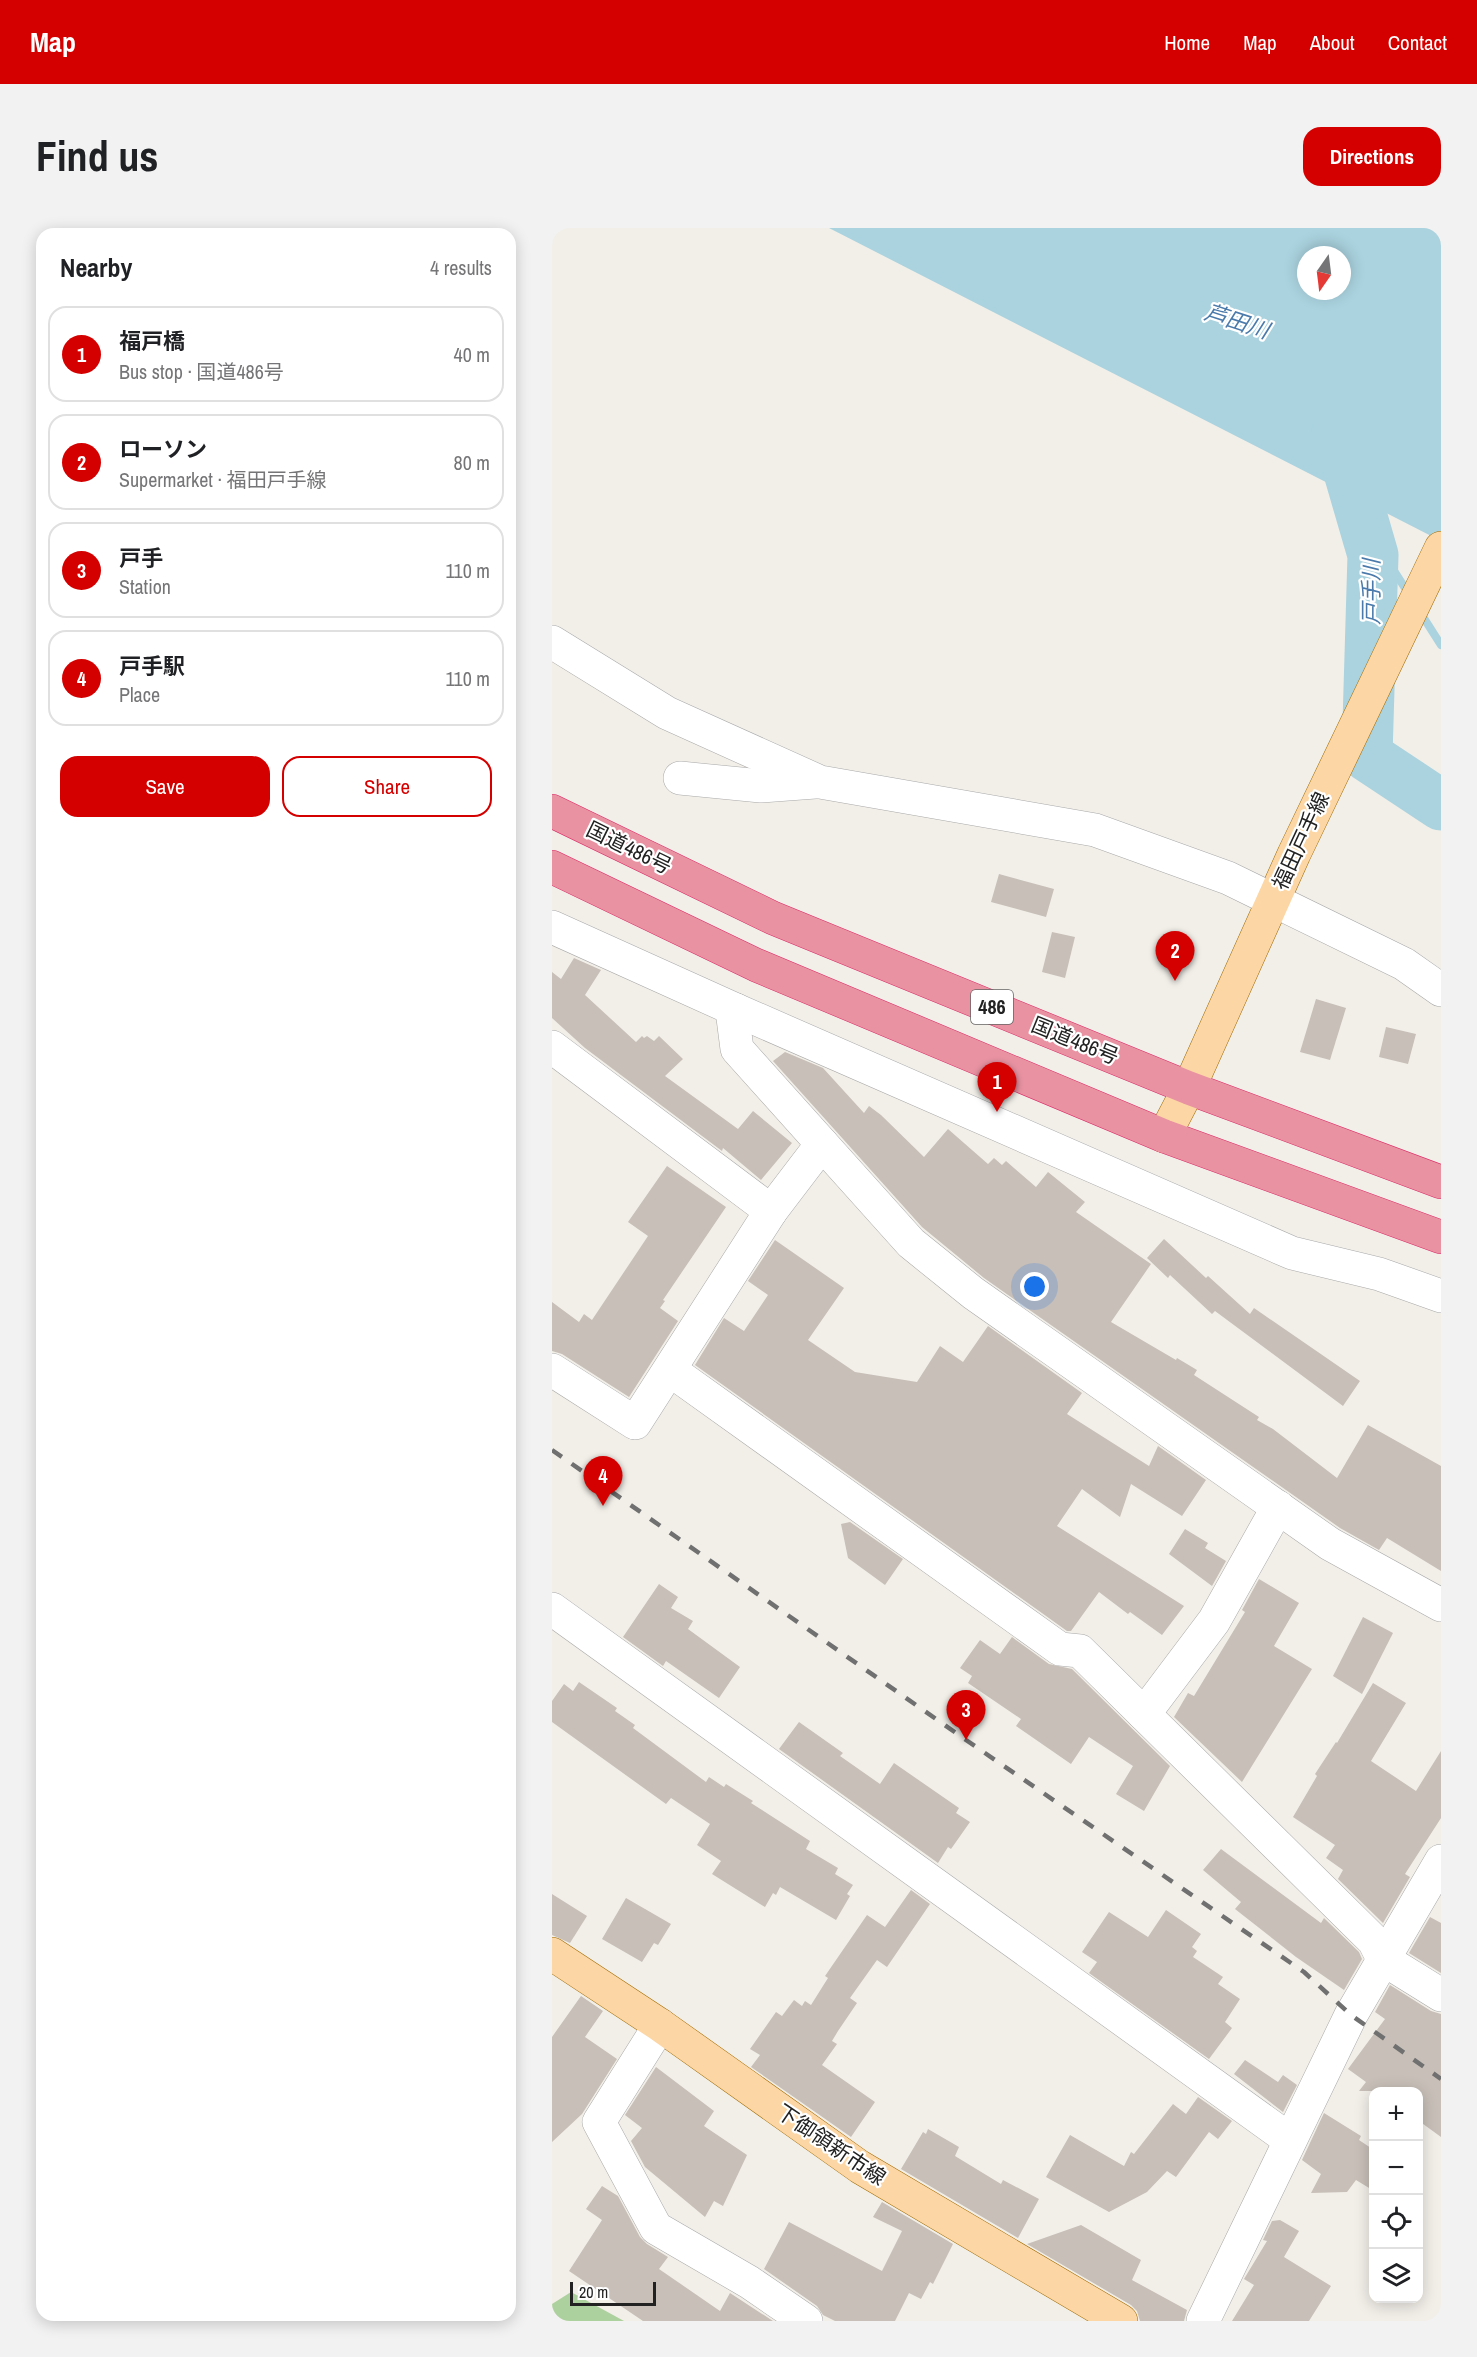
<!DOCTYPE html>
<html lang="en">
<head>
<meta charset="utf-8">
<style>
  :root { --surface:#fff; --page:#f2f2f2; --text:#202124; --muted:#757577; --line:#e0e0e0; --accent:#d40000 }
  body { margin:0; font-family:"Archivo Narrow","Noto Sans JP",sans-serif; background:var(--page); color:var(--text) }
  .controls { position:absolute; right:18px; bottom:18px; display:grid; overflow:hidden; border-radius:12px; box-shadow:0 3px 15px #0003 }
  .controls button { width:54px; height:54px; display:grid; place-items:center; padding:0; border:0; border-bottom:2px solid var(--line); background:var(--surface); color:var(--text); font:30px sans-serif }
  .compass { position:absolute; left:745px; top:18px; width:54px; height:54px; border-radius:50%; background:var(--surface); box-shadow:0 3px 15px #0003; rotate:194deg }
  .scale { position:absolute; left:18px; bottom:15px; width:86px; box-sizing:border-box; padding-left:6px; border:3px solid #222; border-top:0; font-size:16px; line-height:21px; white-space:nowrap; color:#222; -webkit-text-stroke:4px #fff; paint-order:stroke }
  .you { position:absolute; left:483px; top:1059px; width:21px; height:21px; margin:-15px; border:4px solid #fff; border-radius:50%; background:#1a73e8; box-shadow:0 0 0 9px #1a73e833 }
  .badge { display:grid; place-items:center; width:39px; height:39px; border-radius:50%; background:var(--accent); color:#fff; font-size:20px; font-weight:700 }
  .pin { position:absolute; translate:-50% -50px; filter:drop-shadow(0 2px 3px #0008) }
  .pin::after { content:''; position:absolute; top:32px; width:21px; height:18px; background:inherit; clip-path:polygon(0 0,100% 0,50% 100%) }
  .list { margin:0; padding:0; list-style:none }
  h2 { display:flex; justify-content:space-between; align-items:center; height:78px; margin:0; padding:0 24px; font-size:26px }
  h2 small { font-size:20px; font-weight:400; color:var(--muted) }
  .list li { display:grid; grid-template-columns:39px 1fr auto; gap:18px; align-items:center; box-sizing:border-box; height:96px; margin:0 12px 12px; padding:0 12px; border:2px solid var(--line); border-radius:18px }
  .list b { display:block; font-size:22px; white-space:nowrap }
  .list p { margin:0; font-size:20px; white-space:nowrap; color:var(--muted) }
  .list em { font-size:20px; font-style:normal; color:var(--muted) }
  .actions { display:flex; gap:12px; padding:18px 24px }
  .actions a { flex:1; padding:14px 0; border:2px solid var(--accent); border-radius:18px; text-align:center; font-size:21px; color:var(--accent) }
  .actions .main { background:var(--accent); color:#fff }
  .icon { flex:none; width:33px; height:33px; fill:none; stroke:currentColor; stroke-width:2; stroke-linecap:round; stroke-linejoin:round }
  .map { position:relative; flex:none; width:889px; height:2093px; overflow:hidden; border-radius:18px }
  header { display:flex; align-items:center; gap:36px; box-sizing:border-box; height:84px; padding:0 30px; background:var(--accent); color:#fff }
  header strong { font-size:28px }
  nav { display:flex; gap:33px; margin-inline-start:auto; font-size:21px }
  .intro { display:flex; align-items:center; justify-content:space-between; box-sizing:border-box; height:144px; padding:0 36px }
  h1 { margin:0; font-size:42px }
  .button { padding:15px 27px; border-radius:18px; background:var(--accent); color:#fff; font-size:21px; font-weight:700 }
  main { display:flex; gap:36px; padding:0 36px }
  aside { flex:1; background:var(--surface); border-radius:18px; box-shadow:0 3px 15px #0003 }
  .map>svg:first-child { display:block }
</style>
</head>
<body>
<header>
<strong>Map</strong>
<nav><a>Home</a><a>Map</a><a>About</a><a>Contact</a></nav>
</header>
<div class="intro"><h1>Find us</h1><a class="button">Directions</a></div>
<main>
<aside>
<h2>Nearby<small>4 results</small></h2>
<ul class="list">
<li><span class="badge">1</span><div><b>福戸橋</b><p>Bus stop · 国道486号</p></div><em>40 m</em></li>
<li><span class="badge">2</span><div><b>ローソン</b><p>Supermarket · 福田戸手線</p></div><em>80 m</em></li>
<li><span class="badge">3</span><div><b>戸手</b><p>Station</p></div><em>110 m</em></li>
<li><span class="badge">4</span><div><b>戸手駅</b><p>Place</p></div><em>110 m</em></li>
</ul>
<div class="actions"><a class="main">Save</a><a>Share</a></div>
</aside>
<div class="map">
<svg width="889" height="2093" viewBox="0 0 889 2093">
  <rect width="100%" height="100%" fill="#f2efe9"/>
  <path fill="#add19e" d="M19,2064L72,2093H0V2076Z"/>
  <path fill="#aad3df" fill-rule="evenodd" d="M277,0H889V313ZM754,27H790V63H754Z"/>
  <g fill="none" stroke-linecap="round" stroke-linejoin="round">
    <g stroke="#aad3df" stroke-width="8">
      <path d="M811,266L832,327L858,368"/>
      <path d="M868,384L889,417"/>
    </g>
    <path stroke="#aad3df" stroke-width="51" d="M785,203L821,327L815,528L889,577"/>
  </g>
  <g fill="#c7bfb8">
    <path d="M447,646L502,661L494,689L439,674Z"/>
    <path d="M500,704L523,709L513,750L490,744Z"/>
    <path d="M22,730L49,742L33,767L84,814L90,808L92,810L95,808L102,813L107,808L131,831L113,848L186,901L201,883L240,915L209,952L171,920L170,923L33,820L0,790V744L9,751Z"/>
    <path d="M764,771L794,780L778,832L748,824Z"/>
    <path d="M834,799L864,806L856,836L827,829Z"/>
    <path d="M233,824L271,840L312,885L317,878L329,887L372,929L396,901L436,936L442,930L450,937L454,933L484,959L496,944L533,974L524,984L599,1036L559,1094L624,1132L625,1130L645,1142L642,1147L707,1189L705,1192L721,1201L785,1250L816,1197L889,1238V1343L835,1310L827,1322L788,1300L432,1050L370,999L221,833Z"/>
    <path d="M115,938L174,979L111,1072L113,1073L108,1080L126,1093L77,1169L10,1126L0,1123V1074L27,1094L32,1086L40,1092L96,1008L76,994Z"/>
    <path d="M612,1011L654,1050L656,1048L698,1086L702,1080L808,1153L791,1178L663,1083L660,1086L618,1047L616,1050L595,1030Z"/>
    <path d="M223,1012L292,1060L256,1112L303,1144L365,1154L388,1118L411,1134L436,1098L530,1165L515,1186L597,1238L606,1218L654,1252L630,1288L579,1256L568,1289L530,1261L505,1298L632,1378L610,1407L578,1384L576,1386L547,1364L519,1403H515L143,1137L172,1090L192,1103L216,1067L196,1053Z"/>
    <path d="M298,1294L351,1331L333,1357L296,1330L289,1296Z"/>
    <path d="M633,1301L656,1315L653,1320L674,1333L660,1358L617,1326Z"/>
    <path d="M707,1351L747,1375L722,1418L760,1441L690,1554L622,1489L636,1465L642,1468L693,1384L690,1382Z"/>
    <path d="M107,1356L126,1369L119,1380L141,1393L136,1401L188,1439L167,1470L114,1433L111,1438L71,1409Z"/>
    <path d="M811,1389L841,1405L810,1466L781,1448Z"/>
    <path d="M460,1409L497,1436L520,1441L618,1538L592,1583L564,1566L581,1538L537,1509L519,1536L464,1498L469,1491L416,1455L420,1448L408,1440L428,1412L448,1426Z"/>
    <path d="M27,1454L65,1480L63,1483L83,1497L81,1500L154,1554L157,1549L172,1559L174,1556L201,1573L199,1575L258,1613L254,1621L286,1640L283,1646L301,1657L295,1666L298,1668L284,1692L228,1659L224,1667L221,1665L213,1679L160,1646L169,1633L145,1617L158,1596L119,1570L114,1576L0,1494V1473L12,1456L21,1463Z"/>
    <path d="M821,1455L854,1475L819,1533L864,1563L889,1523V1590L853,1646L858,1649L831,1695L786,1651L791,1642L774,1630L783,1617L741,1589L765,1548L763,1546L784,1514L785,1515Z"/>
    <path d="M247,1494L291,1525L288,1528L328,1556L342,1535L407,1580L404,1585L418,1594L399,1621L396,1619L386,1635L227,1521Z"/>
    <path d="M669,1621L769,1695L772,1690L807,1724L810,1731L792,1762L744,1729L683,1681L689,1674L651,1642Z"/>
    <path d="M359,1662L378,1676L335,1739L325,1732L298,1770L305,1775L286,1803L280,1813L285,1816L270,1837L323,1874L299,1909L199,1839L208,1827L198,1821L224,1784L230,1788L242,1772L250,1778L253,1773L259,1777L276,1750L273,1748L315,1687L333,1699Z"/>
    <path d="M0,1666L35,1688L18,1715L0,1707Z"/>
    <path d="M74,1670L119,1696L106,1717L102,1715L90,1734L50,1711Z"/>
    <path d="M614,1682L649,1706L640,1719L645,1723L641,1729L671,1749L666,1756L688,1771L673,1794L680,1800L657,1831L537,1745L545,1734L530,1724L557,1684L596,1709Z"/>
    <path d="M878,1689L889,1695V1745L857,1725Z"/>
    <path d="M838,1757L879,1783L889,1786V1909L867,1893V1863H807L814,1854L796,1841L833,1791L823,1784Z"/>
    <path d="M29,1768L51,1783L33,1809L65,1831L30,1886L0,1914V1809Z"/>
    <path d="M693,1832L726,1854L731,1847L745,1857L731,1884L682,1846Z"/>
    <path d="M104,1839L162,1883L152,1898L195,1927L171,1978L162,1973L153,1989L93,1939L79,1913L90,1900L73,1887Z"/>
    <path d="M646,1869L680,1893L666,1911L657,1904L624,1949L615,1943L595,1964L557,1984L494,1949L518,1907L572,1938L579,1924L582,1926L621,1876L634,1886Z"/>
    <path d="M772,1885L809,1908L807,1912L822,1922V1963L804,1952L795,1964L759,1965L769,1946L750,1932Z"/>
    <path d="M376,1901L407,1919L403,1928L449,1956L451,1952L487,1971L466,2010L349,1941L371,1904L374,1906Z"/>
    <path d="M50,1958L66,1968L88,2009L95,2016L116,2029L107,2041L168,2083L178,2065L221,2093H91L17,2043L50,1992L34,1981Z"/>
    <path d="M330,1974L401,2016L381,2056L378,2054L369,2071L357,2065L343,2093H283L271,2087L265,2078L212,2041L237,1994L330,2043L350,2003L321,1989Z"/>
    <path d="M728,1992L747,2003L732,2029L779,2058L757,2093H680L702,2057L692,2051L715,2013L711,2012L720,1993Z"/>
    <path d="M529,1997L589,2032L580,2052L635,2082L632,2093H588L585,2083L579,2077L475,2016Z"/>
  </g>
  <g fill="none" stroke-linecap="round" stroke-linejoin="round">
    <defs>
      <g id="minor">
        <path d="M0,414L115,485L268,554L543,602L676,650L852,736L889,762"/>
        <path d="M128,550L209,558L263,554"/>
        <path d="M0,699L184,782L740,1025L827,1046L889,1068"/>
        <path d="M184,782L181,790L185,821L359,1015L421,1065L778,1316L889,1377"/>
        <path d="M0,819L219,983"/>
        <path d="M0,1142L83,1195L219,983L270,916"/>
        <path d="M118,1142L508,1421L528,1423L822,1713L831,1731L889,1767"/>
        <path d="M0,1381L738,1912"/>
        <path d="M592,1486L662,1393L726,1279"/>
        <path d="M108,1797L47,1894L104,2000L197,2054L254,2093"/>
        <path d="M651,2093L799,1787L889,1633"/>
      </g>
      <g id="major">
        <path d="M612,908L637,860L742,626L889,320"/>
        <path d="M0,1726L108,1797L308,1939L569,2093"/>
      </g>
      <g id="highway">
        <path d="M0,583L221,690L637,860L889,954"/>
        <path d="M0,639L204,737L612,908L889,1009"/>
      </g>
    </defs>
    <use href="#minor" stroke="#a9a9a9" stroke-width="34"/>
    <use href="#major" stroke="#a06b00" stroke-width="34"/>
    <use href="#highway" stroke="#dc2a67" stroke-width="34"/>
    <use href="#minor" stroke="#fff" stroke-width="33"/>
    <use href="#major" stroke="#fcd6a4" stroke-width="33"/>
    <use href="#highway" stroke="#e892a2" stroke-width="33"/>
    <path stroke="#707070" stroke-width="4.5" stroke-dasharray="12 12" stroke-linecap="butt" d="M0,1222L414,1512L752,1744L799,1787L889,1851"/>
  </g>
  <g text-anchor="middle" stroke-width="4.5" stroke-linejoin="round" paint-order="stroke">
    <rect fill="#fff" stroke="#646464" stroke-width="1.5" x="419" y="762" width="42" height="34" rx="4.5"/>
    <g font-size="20" font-weight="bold" fill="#222">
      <text x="440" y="786">486</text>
    </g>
    <g font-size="21" fill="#222" stroke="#fff">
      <text transform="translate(749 613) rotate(-65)" y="7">福田戸手線</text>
      <text transform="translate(77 620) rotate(26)" y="7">国道486号</text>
      <text transform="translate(523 813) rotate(22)" y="7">国道486号</text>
      <text transform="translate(279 1917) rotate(34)" y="7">下御領新市線</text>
    </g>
    <g font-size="22" font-style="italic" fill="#4a7aab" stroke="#fff">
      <text transform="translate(685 93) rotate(18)" y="8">芦田川</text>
      <text transform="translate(819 364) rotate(-90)" y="8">戸手川</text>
    </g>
  </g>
</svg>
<div class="controls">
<button>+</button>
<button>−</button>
<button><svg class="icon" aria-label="locate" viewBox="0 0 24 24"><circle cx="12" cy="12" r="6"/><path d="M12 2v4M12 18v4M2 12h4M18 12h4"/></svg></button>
<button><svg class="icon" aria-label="layers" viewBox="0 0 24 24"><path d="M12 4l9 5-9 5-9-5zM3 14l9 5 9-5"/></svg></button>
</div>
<svg class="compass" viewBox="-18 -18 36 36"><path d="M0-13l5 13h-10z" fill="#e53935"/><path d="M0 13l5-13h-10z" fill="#757577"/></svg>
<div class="scale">20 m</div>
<div class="you"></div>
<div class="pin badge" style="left:445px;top:884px">1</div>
<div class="pin badge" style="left:623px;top:753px">2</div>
<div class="pin badge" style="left:414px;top:1512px">3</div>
<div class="pin badge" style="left:51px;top:1278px">4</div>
</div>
</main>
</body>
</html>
